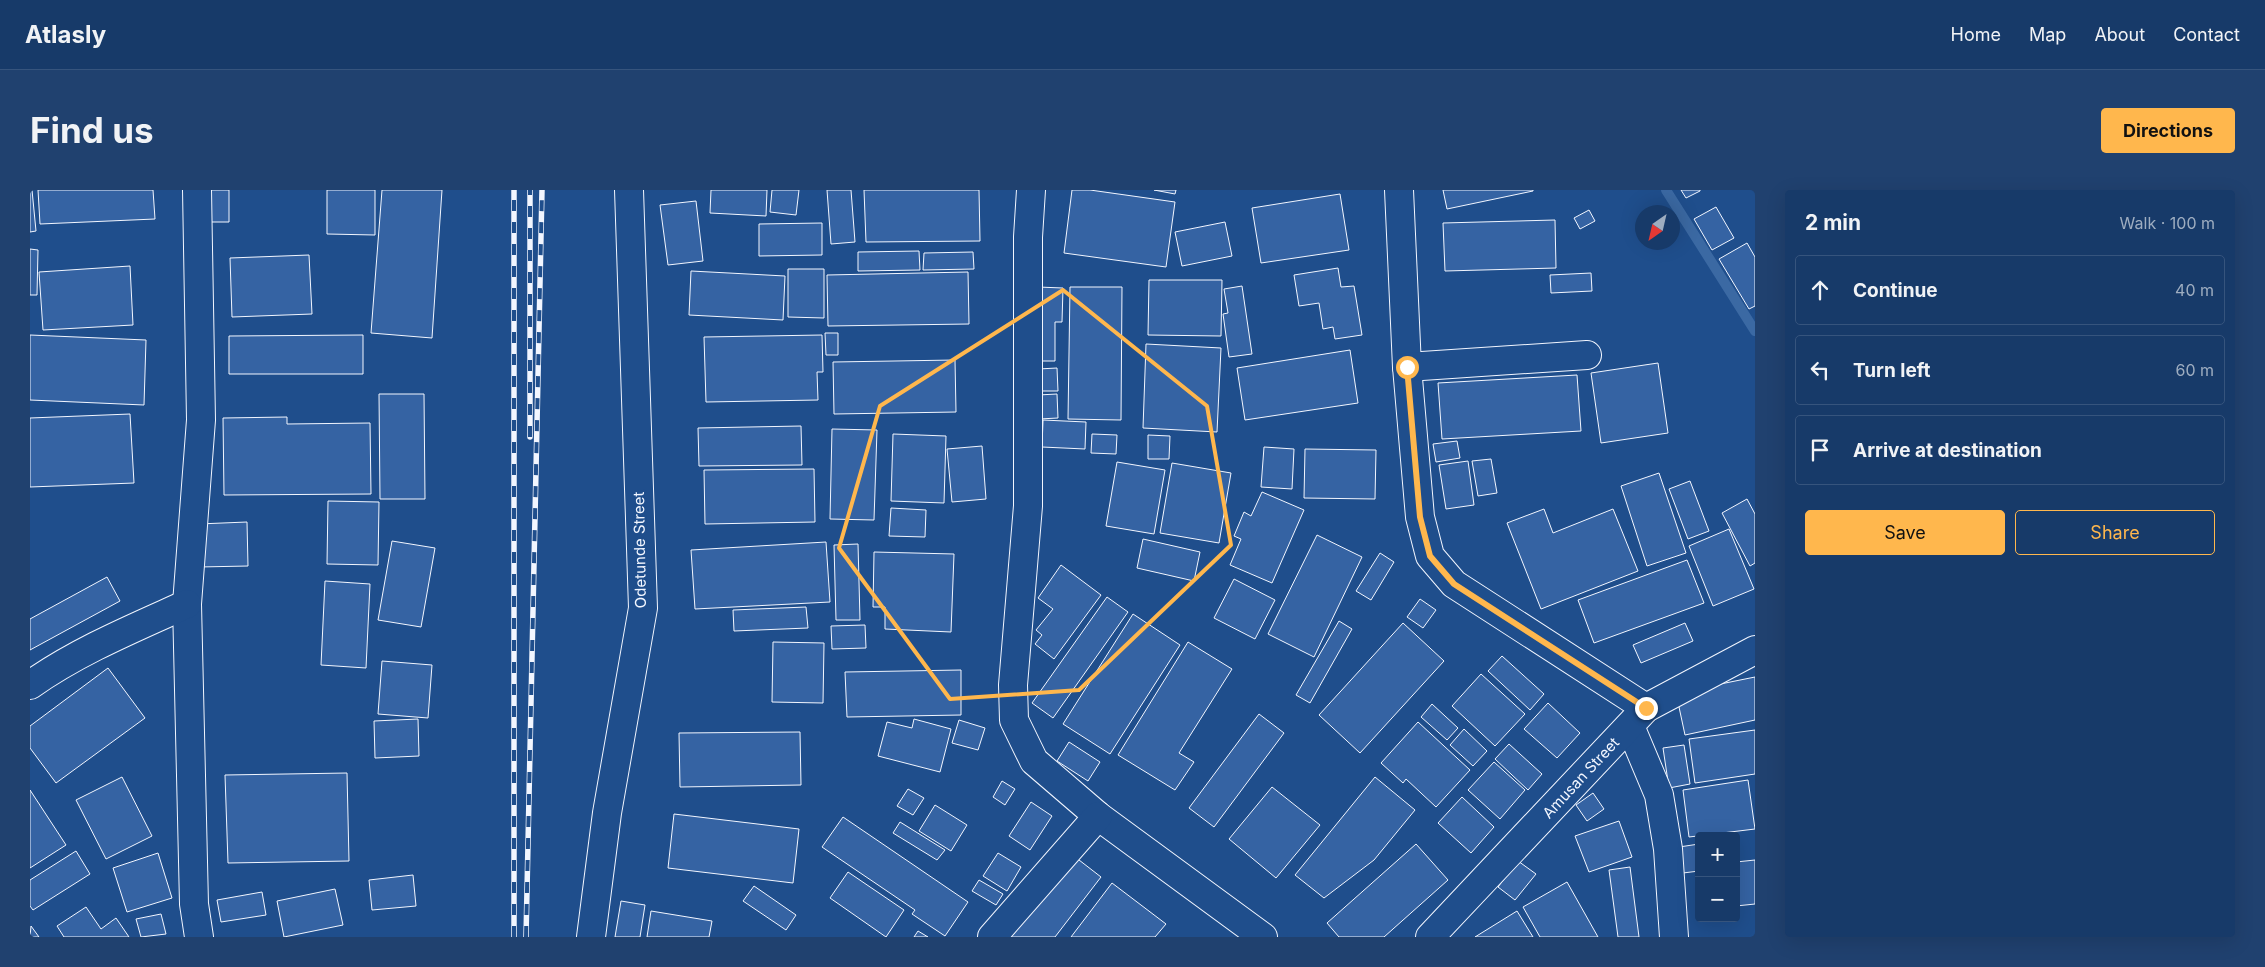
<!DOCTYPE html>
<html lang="en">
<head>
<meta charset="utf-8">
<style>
  :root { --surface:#173a69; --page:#20416f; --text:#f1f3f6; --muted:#9eadc0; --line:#36547d; --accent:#ffb74d }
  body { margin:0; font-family:Inter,sans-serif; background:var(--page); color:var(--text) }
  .controls { position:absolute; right:15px; bottom:15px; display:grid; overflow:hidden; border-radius:5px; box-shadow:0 5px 20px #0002 }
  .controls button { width:45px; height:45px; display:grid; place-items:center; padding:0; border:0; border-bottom:1px solid var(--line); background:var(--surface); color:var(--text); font:25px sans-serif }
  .compass { position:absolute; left:1605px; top:15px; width:45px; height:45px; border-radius:50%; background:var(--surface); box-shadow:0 5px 20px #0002; rotate:214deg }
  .stop { position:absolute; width:15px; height:15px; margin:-11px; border:4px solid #ffb74d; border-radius:50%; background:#fff }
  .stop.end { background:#ffb74d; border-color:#fff; box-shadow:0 1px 5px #0008 }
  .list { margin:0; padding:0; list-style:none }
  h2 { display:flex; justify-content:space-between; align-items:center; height:65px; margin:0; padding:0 20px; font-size:21px }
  h2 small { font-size:16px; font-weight:400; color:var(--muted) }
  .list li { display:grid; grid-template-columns:32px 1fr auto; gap:15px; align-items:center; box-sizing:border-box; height:70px; margin:0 10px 10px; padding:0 10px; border:1px solid var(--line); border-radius:5px }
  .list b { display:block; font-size:19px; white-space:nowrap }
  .list em { font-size:16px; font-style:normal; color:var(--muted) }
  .actions { display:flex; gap:10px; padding:15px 20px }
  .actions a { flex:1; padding:11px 0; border:1px solid var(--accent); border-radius:5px; text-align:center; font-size:18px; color:var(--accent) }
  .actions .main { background:var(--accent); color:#111 }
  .icon { flex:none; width:28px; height:28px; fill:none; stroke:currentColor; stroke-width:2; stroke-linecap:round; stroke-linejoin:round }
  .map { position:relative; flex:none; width:1725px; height:747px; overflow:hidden; border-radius:5px }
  header { display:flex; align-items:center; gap:30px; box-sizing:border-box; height:70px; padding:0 25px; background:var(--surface); border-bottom:1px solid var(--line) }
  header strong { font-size:24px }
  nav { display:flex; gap:28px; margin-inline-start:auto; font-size:18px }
  .intro { display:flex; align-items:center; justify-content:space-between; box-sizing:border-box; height:120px; padding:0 30px }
  h1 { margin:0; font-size:35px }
  .button { padding:12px 22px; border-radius:5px; background:var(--accent); color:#111; font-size:18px; font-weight:700 }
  main { display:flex; gap:30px; padding:0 30px }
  aside { flex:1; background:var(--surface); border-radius:5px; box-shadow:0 5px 20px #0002 }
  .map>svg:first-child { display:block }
</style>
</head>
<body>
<header>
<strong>Atlasly</strong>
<nav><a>Home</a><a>Map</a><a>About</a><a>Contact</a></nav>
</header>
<div class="intro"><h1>Find us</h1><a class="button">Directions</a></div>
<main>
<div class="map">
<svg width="1725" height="747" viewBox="0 0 1725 747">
  <rect width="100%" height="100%" fill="#1f4e8c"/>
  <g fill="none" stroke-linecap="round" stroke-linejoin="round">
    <path stroke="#3b69a3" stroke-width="10" d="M1636,0L1725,141"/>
  </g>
  <g fill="#3563a3" stroke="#f2f6ff">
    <path d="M0,0H2L6,41L0,42Z"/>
    <path d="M8,0H123L125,29L10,34Z"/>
    <path d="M176,0H199V32H175Z"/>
    <path d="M297,0H345V45L297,44Z"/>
    <path d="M352,0H412L402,148L341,143Z"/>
    <path d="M681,0H737L736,26L680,23Z"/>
    <path d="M742,0H769L766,25L740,22Z"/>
    <path d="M797,0H821L825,52L801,54Z"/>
    <path d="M834,0H949L950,51L836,52Z"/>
    <path d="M1042,0H1060L1145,12L1136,77L1034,63Z"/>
    <path d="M1124,0H1146L1145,4Z"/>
    <path d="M1413,0H1503V1L1417,19Z"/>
    <path d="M1651,0H1670V1L1656,8Z"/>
    <path d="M1310,4L1319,60L1231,73L1222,18Z"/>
    <path d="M666,11L673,71L638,75L630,15Z"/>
    <path d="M1686,17L1704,48L1682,60L1664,29Z"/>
    <path d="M1559,20L1565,31L1550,39L1544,28Z"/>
    <path d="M1525,30L1526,78L1415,81L1413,33Z"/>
    <path d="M1195,32L1202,66L1152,76L1145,42Z"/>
    <path d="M792,33V65L729,66V34Z"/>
    <path d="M1717,53L1725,67V116L1719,119L1689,69Z"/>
    <path d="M0,59L8,60L7,105H0Z"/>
    <path d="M889,61L890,80L828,81V62Z"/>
    <path d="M943,62L944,79L893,80L894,63Z"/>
    <path d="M279,65L282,124L202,127L200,68Z"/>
    <path d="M100,76L103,135L13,140L9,82Z"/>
    <path d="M1308,78L1311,97L1324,96L1332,145L1305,149L1303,137L1293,139L1289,113L1269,116L1264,85Z"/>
    <path d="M758,79H794V128L758,127Z"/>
    <path d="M661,81L755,86L753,130L659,125Z"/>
    <path d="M938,82L939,134L798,136L797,85Z"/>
    <path d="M1561,83L1562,101L1521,103L1520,85Z"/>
    <path d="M1119,90H1192L1191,146L1118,145Z"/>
    <path d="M1212,96L1222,164L1199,167L1193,124L1198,123L1194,99Z"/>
    <path d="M1008,97L1033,98L1032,132H1025V171H1007Z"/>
    <path d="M1040,97H1092L1091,230L1038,229Z"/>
    <path d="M795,143H808V165H796Z"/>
    <path d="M0,145L116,150L114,215L0,210Z"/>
    <path d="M333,145V184H199V146Z"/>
    <path d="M792,145L793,182H787L788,210L676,212L674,147Z"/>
    <path d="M1116,154L1191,158L1187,242L1113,238Z"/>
    <path d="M1320,160L1328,213L1215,230L1207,178Z"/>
    <path d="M925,170L926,222L804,224L803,172Z"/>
    <path d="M1628,173L1638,243L1571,253L1561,183Z"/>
    <path d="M1027,178L1028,201H1009L1008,179Z"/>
    <path d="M1547,185L1551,241L1412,249L1408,193Z"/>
    <path d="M349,204H394L395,309H350Z"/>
    <path d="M1027,204L1028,228L1009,229L1008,205Z"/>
    <path d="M100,224L104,293L0,297V228Z"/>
    <path d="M257,227V234L340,233L341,304L194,305L193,228Z"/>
    <path d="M1013,230L1056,232L1055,259L1012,257Z"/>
    <path d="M771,236L772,275L669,276L668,238Z"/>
    <path d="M802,239L847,240L844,330L800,329Z"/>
    <path d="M863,244L916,246L914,313L861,311Z"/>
    <path d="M1062,244L1087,245L1086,264L1061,263Z"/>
    <path d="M1118,245L1140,246L1139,269H1118Z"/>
    <path d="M1427,251L1430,268L1406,272L1403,254Z"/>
    <path d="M952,256L956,309L922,312L917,259Z"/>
    <path d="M1234,257L1264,259L1262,299L1231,297Z"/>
    <path d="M1275,259L1346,260L1345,309L1274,308Z"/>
    <path d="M1461,269L1467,303L1448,306L1442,271Z"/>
    <path d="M1438,271L1444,315L1416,319L1409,275Z"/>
    <path d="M1087,272L1135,280L1124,344L1076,336Z"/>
    <path d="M1142,273L1201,283L1189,353L1130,343Z"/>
    <path d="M784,279L785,332L675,334L674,280Z"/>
    <path d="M1629,283L1656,363L1617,376L1591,296Z"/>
    <path d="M1660,291L1679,341L1658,349L1639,299Z"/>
    <path d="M1232,302L1274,320L1242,393L1200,375L1211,349L1204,346L1214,322L1221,326Z"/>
    <path d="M1717,309L1725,324V373L1720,376L1692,323Z"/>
    <path d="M298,311L349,312L348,375L297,374Z"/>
    <path d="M861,318L896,320L895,347L859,346Z"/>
    <path d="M1514,319L1523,343L1583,319L1608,381L1511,419L1477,333Z"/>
    <path d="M217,332L218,376L169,377L168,334Z"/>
    <path d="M1699,339L1724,399L1683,416L1659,356Z"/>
    <path d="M1287,345L1332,367L1284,467L1238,444Z"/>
    <path d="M1113,349L1170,362L1164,391L1107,378Z"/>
    <path d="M362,351L405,358L391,437L348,430Z"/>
    <path d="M796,352L800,412L665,419L661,360Z"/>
    <path d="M828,354L830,430H806L804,355Z"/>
    <path d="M844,362L924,364L921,442L855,439V417H843Z"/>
    <path d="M1350,363L1364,372L1341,410L1326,401Z"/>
    <path d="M1657,370L1674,413L1564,453L1548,410Z"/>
    <path d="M1031,375L1071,405L1024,469L1005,454L1012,445L1006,440L1023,419L1008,408Z"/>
    <path d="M77,387L90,411L0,460V429Z"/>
    <path d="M1204,389L1245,410L1225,449L1184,428Z"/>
    <path d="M295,391L340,394L336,478L291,475Z"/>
    <path d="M1077,407L1098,422L1023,528L1002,513Z"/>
    <path d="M1390,409L1406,420L1393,438L1377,427Z"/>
    <path d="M776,417L778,438L704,441L703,420Z"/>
    <path d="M1103,424L1150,455L1080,564L1033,534Z"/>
    <path d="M1309,431L1322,439L1280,513L1266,505Z"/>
    <path d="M1373,433L1414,471L1330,563L1289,525Z"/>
    <path d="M1655,433L1663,451L1611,473L1603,455Z"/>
    <path d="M835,435L836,458L802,459L801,436Z"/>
    <path d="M743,452L794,453L793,513L742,512Z"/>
    <path d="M1158,452L1202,479L1149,563L1164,572L1145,600L1088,565Z"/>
    <path d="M1472,466L1514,504L1500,520L1458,481Z"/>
    <path d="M352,471L402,475L398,528L348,524Z"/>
    <path d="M78,478L115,528L26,593L0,558V536Z"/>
    <path d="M931,480V525L817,527L815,482Z"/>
    <path d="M1451,484L1495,524L1465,556L1422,516Z"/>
    <path d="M1725,487V530L1655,545L1646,503Z"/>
    <path d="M1518,513L1550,543L1527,568L1494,539Z"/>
    <path d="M1402,514L1428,538L1417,550L1391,527Z"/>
    <path d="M1229,524L1254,543L1184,637L1159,618Z"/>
    <path d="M388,529L389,566L345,568L344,531Z"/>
    <path d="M884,529L921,539L910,582L848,566L857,532L882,538Z"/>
    <path d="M929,530L955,538L948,560L922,553Z"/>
    <path d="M1388,532L1440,580L1406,617L1376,589L1373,593L1351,573Z"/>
    <path d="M1434,539L1457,561L1443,576L1420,555Z"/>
    <path d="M1725,540V584L1665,593L1659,549Z"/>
    <path d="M770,542L771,595L650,597L649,543Z"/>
    <path d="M1039,552L1070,572L1058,591L1027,571Z"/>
    <path d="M1479,554L1512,584L1498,600L1465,569Z"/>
    <path d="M1654,555L1660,594L1639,598L1633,558Z"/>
    <path d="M1464,572L1495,600L1470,629L1438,600Z"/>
    <path d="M317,583L319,671L198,673L195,585Z"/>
    <path d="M92,587L122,646L76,669L46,610Z"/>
    <path d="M1345,587L1385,620L1344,670L1294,708L1265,685Z"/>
    <path d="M1718,590L1725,639L1659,647L1653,600Z"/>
    <path d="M972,591L985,599L975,615L963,607Z"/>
    <path d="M1242,597L1290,635L1246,688L1199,649Z"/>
    <path d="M878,599L894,608L883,625L867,616Z"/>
    <path d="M0,600L36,655L0,678Z"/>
    <path d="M1563,603L1574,619L1557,631L1546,615Z"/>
    <path d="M1432,607L1464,637L1441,663L1408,633Z"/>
    <path d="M1001,612L1022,626L1000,660L979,646Z"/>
    <path d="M905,615L937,635L921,661L889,641Z"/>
    <path d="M644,624L769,639L763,693L638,678Z"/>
    <path d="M813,627L938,712L915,746L882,724L885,720L792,657Z"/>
    <path d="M1589,631L1602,667L1559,682L1545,646Z"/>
    <path d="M870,632L915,660L907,670L863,643Z"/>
    <path d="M1386,654L1418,690L1354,747H1309L1297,733Z"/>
    <path d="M1669,654V681L1653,683L1649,657Z"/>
    <path d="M46,661L60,684L3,720L0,716V690Z"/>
    <path d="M128,663L142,708L97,722L83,678Z"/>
    <path d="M968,663L991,677L977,701L953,686Z"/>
    <path d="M1040,663L1071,687L1025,747H975Z"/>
    <path d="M1725,670V714L1706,716V672Z"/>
    <path d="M1488,671L1506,684L1485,710L1468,697Z"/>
    <path d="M1600,677L1609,747H1588L1579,680Z"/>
    <path d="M818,682L874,720L856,747L800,708Z"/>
    <path d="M383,685L386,716L342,720L339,690Z"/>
    <path d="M949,690L973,704L966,715L942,701Z"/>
    <path d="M1537,692L1568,747H1510L1493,717Z"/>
    <path d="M1082,693L1136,734L1125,747H1041Z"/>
    <path d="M724,696L766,725L756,740L713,711Z"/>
    <path d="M305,699L313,735L254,747L247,711Z"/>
    <path d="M232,702L236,725L191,732L187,710Z"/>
    <path d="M591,711L615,715L610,747H585Z"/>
    <path d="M56,717L71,739L86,728L99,747H34L27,736Z"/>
    <path d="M621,721L682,731L679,747H617Z"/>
    <path d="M1487,721L1503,747H1445Z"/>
    <path d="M131,724L136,744L111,747L106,729Z"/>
    <path d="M1,736L9,747H0Z"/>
    <path d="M888,741L898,747H884Z"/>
  </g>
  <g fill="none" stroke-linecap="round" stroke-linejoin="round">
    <defs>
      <g id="minor">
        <path d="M167,0L171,230L157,414L164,714L169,747"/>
        <path d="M1001,0L998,47V316L983,495L984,530L1004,571L1068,626L1233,747"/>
        <path d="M1369,0L1377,177L1390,327L1400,366L1424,394L1616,518"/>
        <path d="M1377,177L1557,165"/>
        <path d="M0,495C48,461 104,438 157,414"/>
        <path d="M1600,536L1629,605L1638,659L1644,747"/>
        <path d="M561,747L577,623L613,418L599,0"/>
        <path d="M962,747L1068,626"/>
        <path d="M1400,747L1616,518L1725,460"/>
      </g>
    </defs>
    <use href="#minor" stroke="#f2f6ff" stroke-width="30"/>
    <use href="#minor" stroke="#1f4e8c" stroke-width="28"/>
    <defs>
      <g id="rail">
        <path d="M500,247V0"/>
        <path d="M484,747V0"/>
        <path d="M496,747L512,0"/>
      </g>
    </defs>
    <use href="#rail" stroke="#f2f6ff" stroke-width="5.5"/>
    <use href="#rail" stroke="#1f4e8c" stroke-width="4" stroke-dasharray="11" stroke-linecap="butt"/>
  </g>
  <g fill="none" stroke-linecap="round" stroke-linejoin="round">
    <path stroke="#ffb74d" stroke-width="6" d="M1377,177L1390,327L1400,366L1424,394L1616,518"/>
  </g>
  <path fill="none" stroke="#ffb74d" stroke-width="4" stroke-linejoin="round" d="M1033,100L1177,216L1201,355L1049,500L920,509L809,358L850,216Z"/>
  <g text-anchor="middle" stroke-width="4" stroke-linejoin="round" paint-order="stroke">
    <g font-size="15" fill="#f2f6ff" stroke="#1f4e8c">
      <text transform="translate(610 360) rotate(-91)" y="5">Odetunde Street</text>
      <text transform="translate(1551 588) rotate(-47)" y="5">Amusan Street</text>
    </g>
  </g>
</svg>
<div class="controls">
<button>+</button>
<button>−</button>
</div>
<svg class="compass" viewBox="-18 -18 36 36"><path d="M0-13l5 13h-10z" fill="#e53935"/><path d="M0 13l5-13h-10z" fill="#9eadc0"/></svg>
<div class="stop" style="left:1377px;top:177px"></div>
<div class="stop end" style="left:1616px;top:518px"></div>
</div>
<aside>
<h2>2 min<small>Walk · 100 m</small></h2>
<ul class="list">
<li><svg class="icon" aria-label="ahead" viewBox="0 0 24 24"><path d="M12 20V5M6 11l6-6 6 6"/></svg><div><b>Continue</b></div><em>40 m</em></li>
<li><svg class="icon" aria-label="left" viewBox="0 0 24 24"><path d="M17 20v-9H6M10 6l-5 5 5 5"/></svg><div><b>Turn left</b></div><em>60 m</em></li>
<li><svg class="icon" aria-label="arrive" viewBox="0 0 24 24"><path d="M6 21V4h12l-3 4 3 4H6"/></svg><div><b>Arrive at destination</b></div></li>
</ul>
<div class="actions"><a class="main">Save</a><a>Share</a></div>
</aside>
</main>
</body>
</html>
